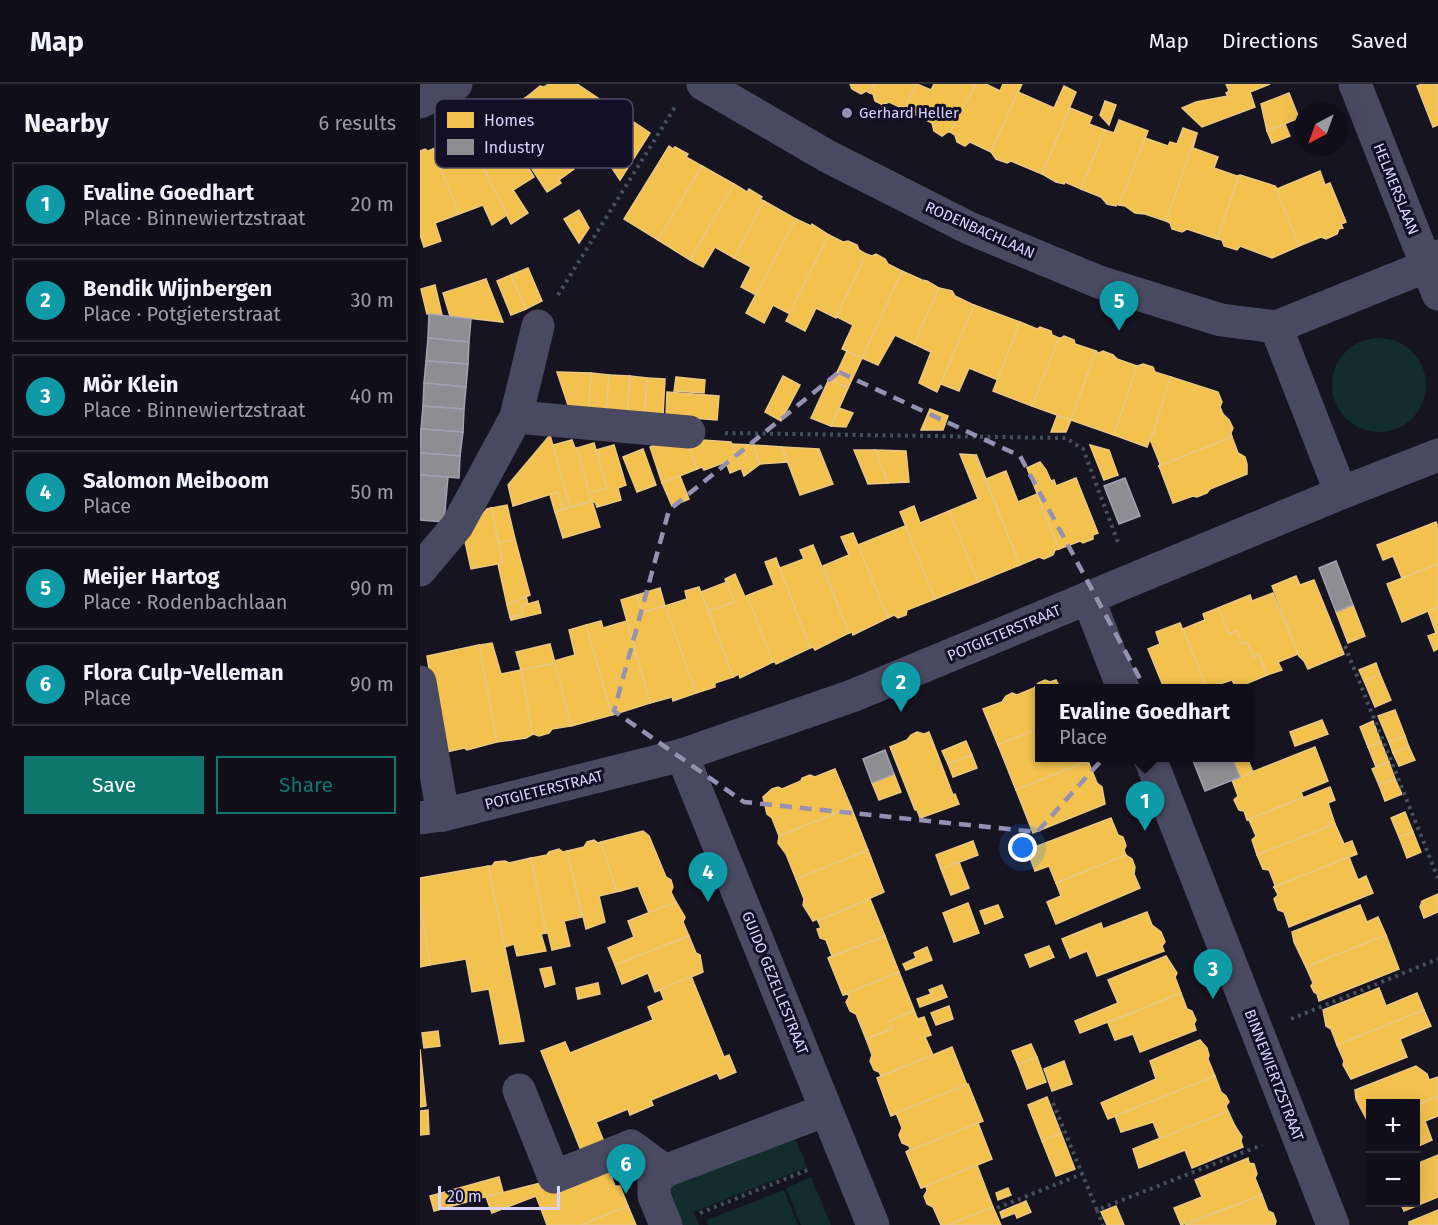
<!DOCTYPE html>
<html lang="en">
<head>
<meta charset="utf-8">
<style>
  :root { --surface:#100f19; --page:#191822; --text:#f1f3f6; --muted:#9c9ca2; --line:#302f38; --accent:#0f766e }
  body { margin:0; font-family:"Fira Sans",sans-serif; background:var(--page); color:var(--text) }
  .controls { position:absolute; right:18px; bottom:18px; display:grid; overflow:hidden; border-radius:0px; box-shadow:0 6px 24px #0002 }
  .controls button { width:54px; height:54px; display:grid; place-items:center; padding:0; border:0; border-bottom:2px solid var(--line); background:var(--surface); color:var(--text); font:30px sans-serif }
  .compass { position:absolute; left:874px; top:18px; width:54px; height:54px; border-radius:50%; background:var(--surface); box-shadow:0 6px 24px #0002; rotate:221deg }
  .scale { position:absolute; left:18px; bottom:15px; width:122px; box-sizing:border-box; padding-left:6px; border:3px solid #d9d4ff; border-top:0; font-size:16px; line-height:21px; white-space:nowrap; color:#d9d4ff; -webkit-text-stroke:4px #130f26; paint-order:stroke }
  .you { position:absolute; left:603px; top:764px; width:21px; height:21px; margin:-15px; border:4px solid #fff; border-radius:50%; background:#1a73e8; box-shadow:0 0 0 9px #1a73e833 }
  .badge { display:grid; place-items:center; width:39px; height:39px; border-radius:50%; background:var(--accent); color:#fff; font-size:20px; font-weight:700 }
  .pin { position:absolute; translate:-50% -50px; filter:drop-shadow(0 2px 3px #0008) }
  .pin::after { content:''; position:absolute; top:32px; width:21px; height:18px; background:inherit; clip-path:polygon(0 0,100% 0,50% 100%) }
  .popup { position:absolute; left:615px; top:600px; width:219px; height:78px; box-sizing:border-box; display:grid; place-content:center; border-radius:0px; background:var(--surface); filter:drop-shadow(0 2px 4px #0005); font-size:20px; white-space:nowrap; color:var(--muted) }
  .popup b { font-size:22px; color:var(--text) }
  .popup::after { content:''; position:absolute; left:50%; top:100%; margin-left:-12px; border:12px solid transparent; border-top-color:var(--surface) }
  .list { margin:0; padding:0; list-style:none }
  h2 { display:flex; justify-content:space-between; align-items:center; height:78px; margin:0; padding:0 24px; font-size:26px }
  h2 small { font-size:20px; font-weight:400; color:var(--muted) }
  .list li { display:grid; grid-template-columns:39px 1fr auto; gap:18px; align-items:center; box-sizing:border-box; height:84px; margin:0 12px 12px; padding:0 12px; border:2px solid var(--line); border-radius:0px }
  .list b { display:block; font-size:22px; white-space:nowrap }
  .list p { margin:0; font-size:20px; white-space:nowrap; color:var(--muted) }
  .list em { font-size:20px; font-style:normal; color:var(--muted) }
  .actions { display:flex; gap:12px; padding:18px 24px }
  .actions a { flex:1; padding:14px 0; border:2px solid var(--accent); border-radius:0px; text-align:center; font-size:21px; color:var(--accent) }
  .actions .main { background:var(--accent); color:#fff }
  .map { position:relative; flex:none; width:1018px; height:1141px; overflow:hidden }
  header { display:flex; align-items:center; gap:36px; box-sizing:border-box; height:84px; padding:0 30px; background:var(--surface); border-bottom:2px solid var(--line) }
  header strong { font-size:28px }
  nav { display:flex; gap:33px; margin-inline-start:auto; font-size:21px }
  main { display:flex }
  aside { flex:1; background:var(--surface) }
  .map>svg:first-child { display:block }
</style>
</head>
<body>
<header>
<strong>Map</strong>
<nav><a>Map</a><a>Directions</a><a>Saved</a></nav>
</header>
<main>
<aside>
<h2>Nearby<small>6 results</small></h2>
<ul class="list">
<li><span class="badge" style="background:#0f9aa8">1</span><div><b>Evaline Goedhart</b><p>Place · Binnewiertzstraat</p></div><em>20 m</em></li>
<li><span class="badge" style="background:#0f9aa8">2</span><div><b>Bendik Wijnbergen</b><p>Place · Potgieterstraat</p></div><em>30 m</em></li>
<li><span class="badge" style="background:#0f9aa8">3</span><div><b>Mör Klein</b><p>Place · Binnewiertzstraat</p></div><em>40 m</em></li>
<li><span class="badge" style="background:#0f9aa8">4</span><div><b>Salomon Meiboom</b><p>Place</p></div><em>50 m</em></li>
<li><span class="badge" style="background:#0f9aa8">5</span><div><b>Meijer Hartog</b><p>Place · Rodenbachlaan</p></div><em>90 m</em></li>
<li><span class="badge" style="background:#0f9aa8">6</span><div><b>Flora Culp-Velleman</b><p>Place</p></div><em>90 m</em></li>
</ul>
<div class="actions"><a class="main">Save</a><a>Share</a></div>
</aside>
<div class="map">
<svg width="1018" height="1141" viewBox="0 0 1018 1141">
  <rect width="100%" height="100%" fill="#161421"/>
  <g fill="#132c2d">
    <circle cx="959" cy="301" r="47"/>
    <path d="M373,1048L387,1083L274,1128L279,1141H254L243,1104Z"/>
    <path d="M391,1093L411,1141H381L366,1104Z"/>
    <path d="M364,1106L378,1141H288L287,1136Z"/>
  </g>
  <g fill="#f2c14e" stroke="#eac783" stroke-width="1.5">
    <path d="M129,0H157L230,49L200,96L171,52L144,69L108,12L120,2L124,3Z"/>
    <path d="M430,0H454L450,9L446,7L441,10L432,5Z"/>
    <path d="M454,0H497L484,25L469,18L463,21L455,17L453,10L450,9Z"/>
    <path d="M497,0L511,6L514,0H556L530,48H528L522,52L514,47L512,39L484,25Z"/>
    <path d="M556,0H566L580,7L583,0H602L571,68L550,58L545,62L537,58L535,51L530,48Z"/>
    <path d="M806,0H850L830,8L835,23L782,43L762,24L776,18L808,12L806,9L809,7Z"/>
    <path d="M1002,0H1018V41L1013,43L997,2Z"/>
    <path d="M644,2L656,8L622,90L591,77L587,79L576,75L571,68L598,8L634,24Z"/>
    <path d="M869,9L879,34L847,47L841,20Z"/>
    <path d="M108,12L154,85L139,96L141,99L127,108L112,85L121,79L118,74L108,80L78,32L90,21H94Z"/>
    <path d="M685,17L696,21L689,41L680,31Z"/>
    <path d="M650,24L672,33L669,40L685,46L661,105L645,98L644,100L636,98L622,90Z"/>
    <path d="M78,32L114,93L93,106L108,129L91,140L45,48L58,42L62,37L70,33Z"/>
    <path d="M699,36L728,47L699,121L697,120L696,122L687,120L681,113L661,105L685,46L694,49Z"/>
    <path d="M865,40L870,52L852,59L847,47Z"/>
    <path d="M763,44L777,49L746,137L725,130L715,129L705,122L699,121L725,54L748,62L750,58L757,60Z"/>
    <path d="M45,48L87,131L72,141L63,121L39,130L13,65L16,64L17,60L26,56L30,57Z"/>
    <path d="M777,49L773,64L798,73L794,84L817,92V98L797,155L767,145L762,148L752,145L750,139L746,137Z"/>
    <path d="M249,62L253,65L255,63L268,70L266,73L282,82L238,156L204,135Z"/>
    <path d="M5,65L8,67L13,65L39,130L15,139L21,157L4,163L0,151V67Z"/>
    <path d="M282,82L314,100L270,176L238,156Z"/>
    <path d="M900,87L905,101L910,99L926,138L921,140L923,144L919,145L917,150L906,155L901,153L879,162L855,102L857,105Z"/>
    <path d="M820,91L855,102L879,162L852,174L820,162L817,166L804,162L802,156L797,155L817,98V92Z"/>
    <path d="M314,100L327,108L329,105L342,113L340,115L344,117L314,174L295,163L283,183L270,176Z"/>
    <path d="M344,117L376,135L336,211L321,203L331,183L314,174Z"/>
    <path d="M159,126L169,144L159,159L144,135Z"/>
    <path d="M376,135L391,142L392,140L409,151L370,230L353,221L344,239L326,229Z"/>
    <path d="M409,151L423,158L428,157L437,161L439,166L446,170L416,234L396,224L385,247L366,237Z"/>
    <path d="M446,170L452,172L456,170L465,175L468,180L482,187L442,274L422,265L433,241L417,233Z"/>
    <path d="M108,184L122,217L106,225L91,191Z"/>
    <path d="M482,187L502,196L507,197L519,204L494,260L475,251L458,281L442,274Z"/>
    <path d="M91,191L106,225L91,231L77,197Z"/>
    <path d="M66,195L83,238L30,232L23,209Z"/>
    <path d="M15,201L22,231L7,230L1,205Z"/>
    <path d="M519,204L532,207L535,212L554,221L517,308L499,299L511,268L494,260Z"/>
    <path d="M554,221L600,238L578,296L549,284L539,307L521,300Z"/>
    <path d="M600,238L617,245L620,243L631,247L632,251L639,254L612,322L573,307Z"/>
    <path d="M644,252L654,256L655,260L676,267L651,336L612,322L639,254H641Z"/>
    <path d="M427,267L442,274L428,304L413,297Z"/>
    <path d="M676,267L679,269L683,267L693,271L697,275L717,282L694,351L651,336Z"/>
    <path d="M723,280L733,283L735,288L751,293L736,339L734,345L736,346L734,350H732L727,363L694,351L717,282Z"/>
    <path d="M137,288L171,289L169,327H150Z"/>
    <path d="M171,289L189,291L186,329L169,327Z"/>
    <path d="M189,291L210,292L207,330L186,329Z"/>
    <path d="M210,292L227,294L225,331L207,330Z"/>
    <path d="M363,292L380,301L361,337L345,328Z"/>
    <path d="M256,293L285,296L284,309L254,307Z"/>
    <path d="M751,293L798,308L802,318L800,323L803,330L809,336L813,344L811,349L812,353L739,382L740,380L730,355L736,346L734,345L736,339Z"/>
    <path d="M227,294L245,295L243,332L225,331Z"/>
    <path d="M409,295L428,304L411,342L391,334Z"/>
    <path d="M247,308L299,312L297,336L246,332Z"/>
    <path d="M419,324L433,329L426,343L411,342Z"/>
    <path d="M510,325L528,332L523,346H501Z"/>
    <path d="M637,332L651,336L646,348H631Z"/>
    <path d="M130,351L150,423L143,425L138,408L93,422L88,401Z"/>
    <path d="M812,353L818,369L825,373L827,380V390L790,405L787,409L777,413L773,412L753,419L739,382Z"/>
    <path d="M252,354L267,355L277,385L242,399L230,363Z"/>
    <path d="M267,355L311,358L322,384L310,389L306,378L284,386L282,383L277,385Z"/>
    <path d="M152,356L155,364H157L172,417L150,423L133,361Z"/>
    <path d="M174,359L187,404L169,409L157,364Z"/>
    <path d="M312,360L333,361L340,380L324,392Z"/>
    <path d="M194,361L206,401L198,404L201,416L177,423L175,418H172L169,409L187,404L176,366Z"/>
    <path d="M333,361L362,363L367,378L340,380Z"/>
    <path d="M670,361L689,366L698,391L684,396Z"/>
    <path d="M362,363L399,365L413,400L380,411Z"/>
    <path d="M223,365L236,401L217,408L203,373Z"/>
    <path d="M434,366H455L468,399L448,400Z"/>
    <path d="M455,366L486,367L489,398L468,399Z"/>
    <path d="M540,370L555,371L600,481L558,498L529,427L558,415Z"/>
    <path d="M556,370L566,395L586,387L598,418L617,410L639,465L635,466L633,471L624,475L619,473L600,481Z"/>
    <path d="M620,378L626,386L631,397L634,396L636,402L656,394L678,449L673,451V455L663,459L660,457L639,465L607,384Z"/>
    <path d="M260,392L269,415L252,422L242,399Z"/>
    <path d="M138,408L143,425L135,428L130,411Z"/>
    <path d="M172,417L180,443L143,454L135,428Z"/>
    <path d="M87,421L95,455L79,459L71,424Z"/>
    <path d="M494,422L500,439L529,427L558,498L515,515L480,428Z"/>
    <path d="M71,424L83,479L51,485L44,453L67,425Z"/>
    <path d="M1016,438L1018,443V480L982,494L973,472L963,476L957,461Z"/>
    <path d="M485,442L515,515L487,526L486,531L478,534L474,531L468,534L438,461Z"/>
    <path d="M433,449L468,534L433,551L432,548L429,549L403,482L429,471L421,453Z"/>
    <path d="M95,455L110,511L87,521L78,480L83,479L79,459Z"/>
    <path d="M393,461L429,549L395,566L393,563L390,564L360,484L384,475L380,466Z"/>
    <path d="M356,474L390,564L356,580L355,578H353L326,512L354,501L345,478Z"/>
    <path d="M1018,480V523L982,538L967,500Z"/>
    <path d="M315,490L325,513L328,514L353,578L320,594L319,590L313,593L289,527L314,518L305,495Z"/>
    <path d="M876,492L880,501L894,496L924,570L888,585L884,577L879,572L852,502Z"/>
    <path d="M307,498L314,518L289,527L281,508Z"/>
    <path d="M279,503L313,593L295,599V603L276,609L245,522L267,515L265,507Z"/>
    <path d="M240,504L245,522L222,529L217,511Z"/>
    <path d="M853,509L878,570L858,578L862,586L847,591L839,571L833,573L827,558L822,560L817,547L809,550L798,524L830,511L832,517Z"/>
    <path d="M217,511L222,529L245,522L276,609L253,617L252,613L230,619L201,516Z"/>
    <path d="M106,512L108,520L101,522L103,530L90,533L87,521Z"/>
    <path d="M118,517L121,529L91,536L90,533L103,530L101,522Z"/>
    <path d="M933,521L945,552L928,559L916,528Z"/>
    <path d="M1018,523V565L1014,567L1008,552L1016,549L1008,527Z"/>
    <path d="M798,524L809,550L817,547L822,560L827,558L833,573L839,571L847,591L816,604L812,596L787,604L763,545L785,536L783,530Z"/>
    <path d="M181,537L183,544L207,537L230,619L192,631L166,541Z"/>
    <path d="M760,539L787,604H744L728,565L740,560L736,548Z"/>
    <path d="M166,541L192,631L151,642L134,577L155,571L149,546Z"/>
    <path d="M72,559L81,590L101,586L113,650L106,654L77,658L59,561Z"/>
    <path d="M130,560L135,579L101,586L96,568Z"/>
    <path d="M59,561L77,658L47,666L44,664L22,669L7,572Z"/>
    <path d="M135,579L151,642L132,645L129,649L119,652L113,650L101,586Z"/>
    <path d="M956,579L960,590L944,597L939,586Z"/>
    <path d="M960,590L971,616L955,623L944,597Z"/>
    <path d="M625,596L630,598L636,596L638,600L644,604H620V644L578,661L563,625L582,618L586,612L592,609L597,611L614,604L618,599Z"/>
    <path d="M975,626L985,652L969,658L958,632Z"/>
    <path d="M902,636L908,650L875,662L870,648Z"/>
    <path d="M953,637L961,658L948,663L940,643Z"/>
    <path d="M620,644V674H667L668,677L596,706L578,661Z"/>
    <path d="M497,648L504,650L509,648L533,711L535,710L539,720L500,734L497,726H495L470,663L487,656L491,651Z"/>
    <path d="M985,652L989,663L973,669L969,658Z"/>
    <path d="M546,657L552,671L528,680L522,667Z"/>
    <path d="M961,658L969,678L956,683L948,663Z"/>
    <path d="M895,663L908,697L881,708L883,713L827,736L824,727L819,726L814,716L818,712L812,696Z"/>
    <path d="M989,663L995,676L979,682L973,669Z"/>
    <path d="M552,671L557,684L533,693L528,680Z"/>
    <path d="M812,674H827L833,688L820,693Z"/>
    <path d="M668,677L677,699L682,703L685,720L613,749L596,706Z"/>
    <path d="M969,678L975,695L959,701L952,685Z"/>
    <path d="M415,685L431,723L359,752L352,734L347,730L343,713L352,705L358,703L362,705L381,697L382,694L390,691L395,693Z"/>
    <path d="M474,690L481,708L459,716L452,699Z"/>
    <path d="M975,695L982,710L965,717L959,701Z"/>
    <path d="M910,703L915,716L908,719L915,740L837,771L832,756L836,752L829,736H827Z"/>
    <path d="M431,723L448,766L376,795L366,770L358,759L359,752Z"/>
    <path d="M985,728L993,748L979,753L971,734Z"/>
    <path d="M691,734L698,751L703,753L706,762L704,766L706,771L636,799L629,782L615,787L607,766Z"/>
    <path d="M915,740L924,760L932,757L937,770L854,803L855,801L849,786L843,785L837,771Z"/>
    <path d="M223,747L229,752L246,793L251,796L253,803L251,808L256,818L229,829L218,802L200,807L199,805H196L181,758Z"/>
    <path d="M993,748L1001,768L987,774L979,753Z"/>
    <path d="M174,756L178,759L181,758L196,805H199L200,807L179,812L185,838L166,845L147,767L164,763L167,758Z"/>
    <path d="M553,757L558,771L521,785L516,771Z"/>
    <path d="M139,765L143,768L147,767L162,833L144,837L150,862L132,866L128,849H126L111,774L127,771L129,768Z"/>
    <path d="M448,766L464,808L398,837L397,835L393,837L383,821L384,815L376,795Z"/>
    <path d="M706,771L712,775L715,783L714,790L720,804L636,840L627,818L641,812L636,799Z"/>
    <path d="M929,773L938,796L946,792L953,809L869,843L864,828L858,826L854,815L858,811L854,803Z"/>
    <path d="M111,774L126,849L121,850L126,867L97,872L94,860L85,863L68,782H72L75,778L85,777L89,779Z"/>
    <path d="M539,778L549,804L531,811L521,785Z"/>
    <path d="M68,782L99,931L104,957L80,960L69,905L52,908L46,875L10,881L0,819V794Z"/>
    <path d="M1018,810V828L1004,834L1000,823L1002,817Z"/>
    <path d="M450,815L465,852L408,874L412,872L406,856L400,854L397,845L401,844L398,837Z"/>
    <path d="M256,818L265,833L263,838L269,852L195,881L188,864L214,853L208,837Z"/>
    <path d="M0,819L10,881L0,883Z"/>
    <path d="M548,819L559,849L534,858L523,829Z"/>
    <path d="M578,821L583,833L565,840L560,827Z"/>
    <path d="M940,821L947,838L958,833L966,851L886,883L874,858L872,848Z"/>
    <path d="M727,828L732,841L741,848L745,858L742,862L744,867L677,892L667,867L650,874L642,855L681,839L683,845Z"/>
    <path d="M966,851L979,885L899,917L897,910L894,908L891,902L893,899L886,883Z"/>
    <path d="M269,852L276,869L280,871L283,888L235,908L228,889L202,900L195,881Z"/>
    <path d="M465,852L479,888L423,911L408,874Z"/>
    <path d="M629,862L634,873L610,883L605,871Z"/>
    <path d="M507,863L512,876L486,886L483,880L496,874L494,869Z"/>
    <path d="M746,872L757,889L755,893L761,909L660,949L655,937L698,919L688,896Z"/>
    <path d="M131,883L135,900L125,903L120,885Z"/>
    <path d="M479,888L496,931L493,927L469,937L472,945L446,955L436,930L430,927L426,918L429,913L428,910L423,911Z"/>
    <path d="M271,892L304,973L309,971L316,988L300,995L297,989L231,1016L233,1021L210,1031L208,1025L176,1038L187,1065L164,1074L121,967L145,958L150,969L233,936L228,923L244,916L240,906Z"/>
    <path d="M178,899L180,910L158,915L156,904Z"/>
    <path d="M522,901L527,913L500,923L497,915L511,910L509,906Z"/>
    <path d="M959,904L966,922L997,909L1004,926L917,961L911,945L906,942L903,926Z"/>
    <path d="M761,909L767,925L772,927L776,936L774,940L776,946L720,968L713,950L695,956L688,939Z"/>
    <path d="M529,922L533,935L516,941L511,929Z"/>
    <path d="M1004,926L1011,942L980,955L987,973L931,995L923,981L924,977L917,961Z"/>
    <path d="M493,927L498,935L504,933L511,951L505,953L513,971L461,992L459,988L454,986L450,977L452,971L446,955L472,945L469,937Z"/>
    <path d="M18,947L20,962L4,964L2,949Z"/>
    <path d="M780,956L787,964L789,971L788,975L795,992L688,1035L681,1019L736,995L730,977Z"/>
    <path d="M611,960L617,973L598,981L592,967Z"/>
    <path d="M532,963L547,1001L471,1032L457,994Z"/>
    <path d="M0,965L6,1022L0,1023Z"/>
    <path d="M617,973L626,998L607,1005L598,981Z"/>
    <path d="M644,977L652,1000L632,1007L624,985Z"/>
    <path d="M996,982L1007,990L1009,996L1018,993V1012L996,1021V1020H950V1040H949L936,1015L935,1006Z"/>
    <path d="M795,992L801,1008L806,1012L809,1018L806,1022L808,1027L740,1055L733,1038L701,1048L695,1032Z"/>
    <path d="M548,1000L563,1037L486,1068L490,1065L489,1062L482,1059L479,1051L482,1044L476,1029Z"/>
    <path d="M1018,1012V1032L1005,1037L1012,1056L996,1063V1021Z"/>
    <path d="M627,1013L641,1049L622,1057L608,1021Z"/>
    <path d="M8,1026L9,1050L0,1051V1027Z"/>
    <path d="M808,1027L815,1042L822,1053L821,1057L823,1063L772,1084L765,1066L719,1084L713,1065Z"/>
    <path d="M558,1039L572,1075L501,1104L486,1068Z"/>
    <path d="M641,1049L655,1085L636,1092L622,1057Z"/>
    <path d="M1018,1071V1113L984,1127L980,1118H996V1080Z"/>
    <path d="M828,1074L829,1079L834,1080L837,1090L835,1094L842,1111L761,1141L754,1124L782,1113L775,1096Z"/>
    <path d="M557,1081L573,1123L528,1141H521L513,1123L507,1120L504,1112L507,1107L506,1102L501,1104Z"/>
    <path d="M189,1087L195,1102H200L208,1122L161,1141H127L116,1112L72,1129L66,1113L132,1096Z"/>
    <path d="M79,1093L83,1108L14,1127L10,1112Z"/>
    <path d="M588,1104L591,1111L578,1116L576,1109Z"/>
    <path d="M842,1111L848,1127L853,1129L856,1137L855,1141H765Z"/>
    <path d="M606,1117L611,1128L597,1134L595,1129L582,1134L580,1128Z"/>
    <path d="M208,1122L216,1141H161Z"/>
    <path d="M696,1122L704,1141H687L681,1128Z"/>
    <path d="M573,1123L581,1141H528Z"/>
    <path d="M1018,1126V1141H989V1138Z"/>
  </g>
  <g fill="#8d8d92" stroke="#a4a2b3" stroke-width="1.5">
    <path d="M9,230L51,235L49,258L8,254Z"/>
    <path d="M8,254L49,258L48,280L6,277Z"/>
    <path d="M6,277L48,280L46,303L4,299Z"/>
    <path d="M4,299L46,303L44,325L3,322Z"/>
    <path d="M3,322L44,325L43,348L1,345Z"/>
    <path d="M1,345L43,348L40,372L0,369Z"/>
    <path d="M0,369L40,372L39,394L0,391Z"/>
    <path d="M0,391L28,393L24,438L0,436Z"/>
    <path d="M705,394L720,432L699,440L684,402Z"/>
    <path d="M916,477L933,521L916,528L899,484Z"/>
    <path d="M465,666L474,690L452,699L443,675Z"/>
    <path d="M772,674H812L820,693L785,707Z"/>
  </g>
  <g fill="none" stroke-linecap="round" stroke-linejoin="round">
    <g stroke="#44505f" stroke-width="4" stroke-dasharray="3 4.5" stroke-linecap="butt">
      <path d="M138,211L255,23"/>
      <path d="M305,349L646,354L663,365L699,461"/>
      <path d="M925,562L1018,794"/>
      <path d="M871,935L1018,875"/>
      <path d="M633,1019L677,1126L842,1061"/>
      <path d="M577,1124L662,1090"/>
      <path d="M677,1126L683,1141"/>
      <path d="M280,1129L390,1085"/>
    </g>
    <g stroke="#4a4962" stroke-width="33">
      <path d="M283,0L407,72L549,144L679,198L801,236L856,243L1007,182L1018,172"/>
      <path d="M935,0L1018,210"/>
      <path d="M0,18L25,7L36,0"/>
      <path d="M856,243L921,409"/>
      <path d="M96,333L269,348"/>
      <path d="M0,486L37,442L96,333L118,242"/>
      <path d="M668,514L703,604"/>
      <path d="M0,598L23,731"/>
      <path d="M262,671L453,1141"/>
      <path d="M730,674L913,1141"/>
      <path d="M0,734L23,731L262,671L432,612L921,409L1018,371"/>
      <path d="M99,1006L134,1093L211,1062L245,1087"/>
      <path d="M246,1141L234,1112V1098L245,1087L406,1026"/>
    </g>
  </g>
  <path fill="none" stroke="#9591b1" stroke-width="4.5" stroke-dasharray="12 8" stroke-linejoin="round" d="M419,288L600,372L733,619L617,748L324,718L194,627L249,426Z"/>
  <circle fill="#9591b1" stroke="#130f26" stroke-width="2" cx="427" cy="29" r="6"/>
  <g text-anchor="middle" stroke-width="6" stroke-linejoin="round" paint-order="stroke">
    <g font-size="15" fill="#d9d4ff" stroke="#130f26" text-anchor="start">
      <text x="439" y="34">Gerhard Heller</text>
    </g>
    <g font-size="15" fill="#d9d4ff" stroke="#130f26">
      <text transform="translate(976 105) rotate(68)" y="5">HELMERSLAAN</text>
      <text transform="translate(560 146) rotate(24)" y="5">RODENBACHLAAN</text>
      <text transform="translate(584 549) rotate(-23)" y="5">POTGIETERSTRAAT</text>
      <text transform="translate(124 706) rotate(-14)" y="5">POTGIETERSTRAAT</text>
      <text transform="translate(355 899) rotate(68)" y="5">GUIDO GEZELLESTRAAT</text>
      <text transform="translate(854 991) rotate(69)" y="5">BINNEWIERTZSTRAAT</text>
    </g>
  </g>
  <rect x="15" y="15" width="198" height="69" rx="9" fill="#130f26" stroke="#4e4a67" stroke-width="1.5"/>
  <rect x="27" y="28" width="27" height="16" fill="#f2c14e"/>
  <rect x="27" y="55" width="27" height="16" fill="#8d8d92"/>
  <g font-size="16" fill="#d9d4ff">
    <text x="64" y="42">Homes</text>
    <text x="64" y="69">Industry</text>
  </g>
</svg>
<div class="controls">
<button>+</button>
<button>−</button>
</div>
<svg class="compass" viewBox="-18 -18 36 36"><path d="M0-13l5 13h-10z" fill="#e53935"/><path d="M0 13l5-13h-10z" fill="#9c9ca2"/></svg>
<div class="scale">20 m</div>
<div class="you"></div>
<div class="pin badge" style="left:725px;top:747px;background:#0f9aa8">1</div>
<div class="popup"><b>Evaline Goedhart</b>Place</div>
<div class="pin badge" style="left:481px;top:628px;background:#0f9aa8">2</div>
<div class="pin badge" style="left:793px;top:915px;background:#0f9aa8">3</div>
<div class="pin badge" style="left:288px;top:818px;background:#0f9aa8">4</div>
<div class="pin badge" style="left:699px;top:247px;background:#0f9aa8">5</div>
<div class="pin badge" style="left:206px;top:1110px;background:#0f9aa8">6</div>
</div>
</main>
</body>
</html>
